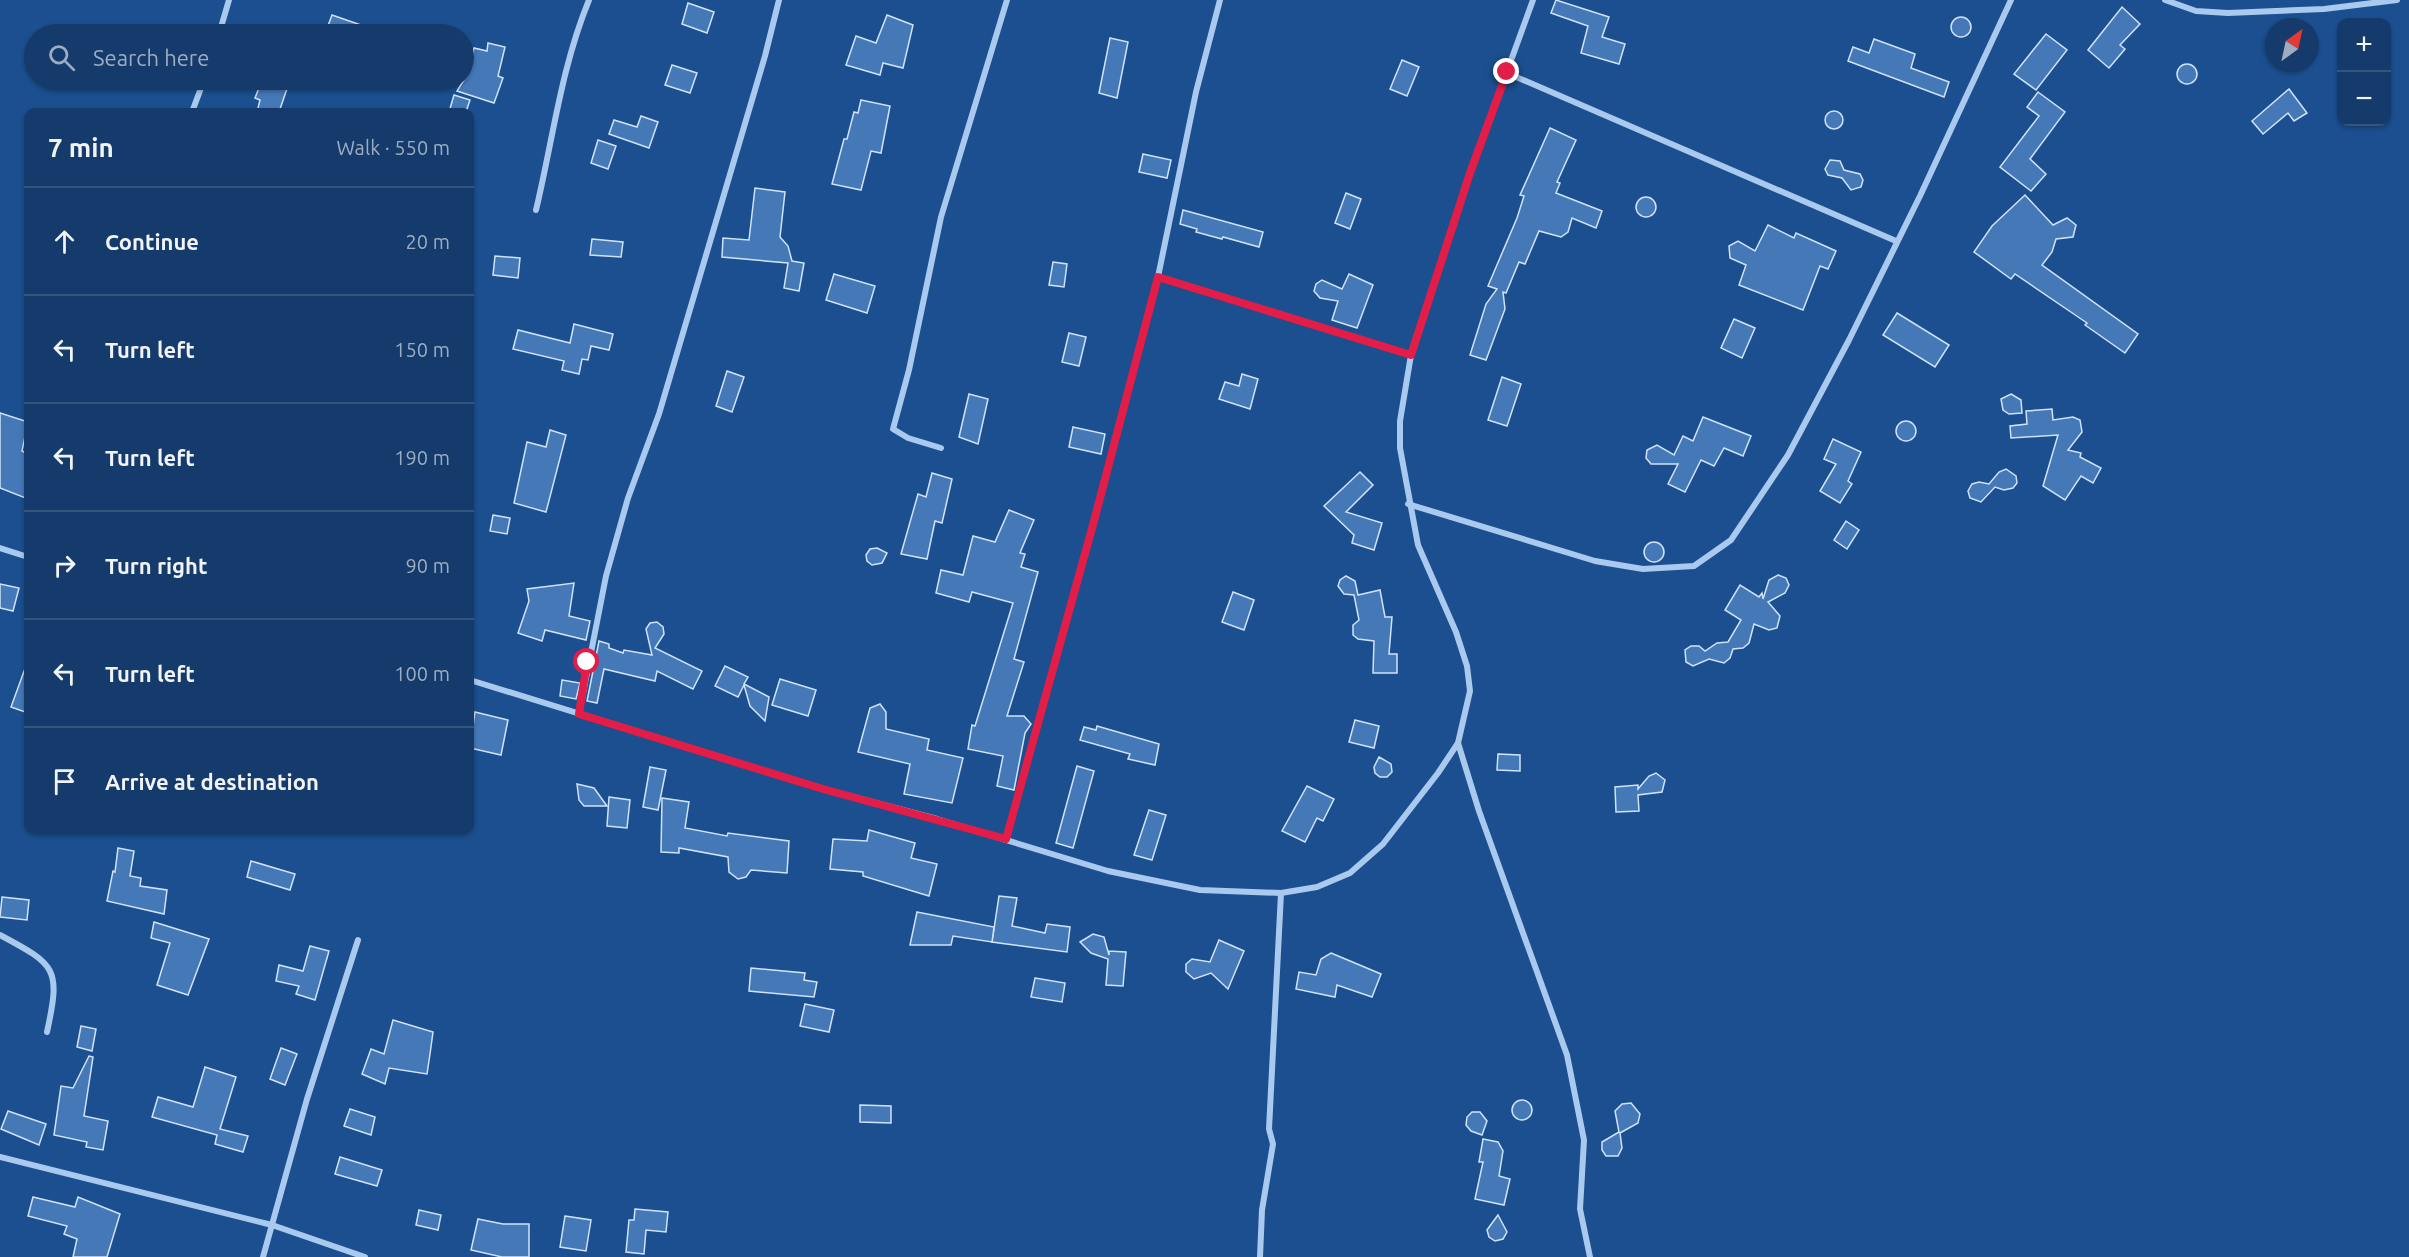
<!DOCTYPE html>
<html lang="en">
<head>
<meta charset="utf-8">
<style>
  :root { --surface:#143b6b; --page:#214673; --text:#f1f3f6; --muted:#9dadc1; --line:#33557e }
  body { margin:0; font-family:Ubuntu,sans-serif; background:var(--page); color:var(--text) }
  .controls { position:absolute; right:18px; top:18px; display:grid; overflow:hidden; border-radius:12px; box-shadow:0 2px 4px #0004 }
  .controls button { width:54px; height:54px; display:grid; place-items:center; padding:0; border:0; border-bottom:2px solid var(--line); background:var(--surface); color:var(--text); font:30px sans-serif }
  .compass { position:absolute; left:2265px; top:18px; width:54px; height:54px; border-radius:50%; background:var(--surface); box-shadow:0 2px 4px #0004; rotate:33deg }
  .stop { position:absolute; width:18px; height:18px; margin:-14px; border:4px solid #e11d48; border-radius:50%; background:#fff }
  .stop.end { background:#e11d48; border-color:#fff; box-shadow:0 2px 6px #0008 }
  .list { margin:0; padding:0; list-style:none }
  h2 { display:flex; justify-content:space-between; align-items:center; height:78px; margin:0; padding:0 24px; font-size:26px }
  h2 small { font-size:20px; font-weight:400; color:var(--muted) }
  .list li { display:grid; grid-template-columns:39px 1fr auto; gap:18px; align-items:center; box-sizing:border-box; height:108px; padding:0 24px; border-top:2px solid var(--line) }
  .list b { display:block; font-size:22px; white-space:nowrap }
  .list em { font-size:20px; font-style:normal; color:var(--muted) }
  .icon { flex:none; width:33px; height:33px; fill:none; stroke:currentColor; stroke-width:2; stroke-linecap:round; stroke-linejoin:round }
  .map { position:relative; flex:none; width:2409px; height:1257px; overflow:hidden }
  .search { position:absolute; background:var(--surface); box-shadow:0 2px 4px #0004; left:24px; top:24px; width:450px; height:66px; display:flex; align-items:center; gap:15px; box-sizing:border-box; padding:0 21px; border-radius:33px; color:var(--muted); font-size:22px }
  .panel { position:absolute; background:var(--surface); box-shadow:0 2px 4px #0004; left:24px; top:108px; width:450px; height:726px; border-radius:12px }
  .map>svg:first-child { display:block }
</style>
</head>
<body>
<div class="map">
<svg width="2409" height="1257" viewBox="0 0 2409 1257">
  <rect width="100%" height="100%" fill="#1b4f8f"/>
  <g fill="#4478b7" stroke="#cfe3fa" stroke-width="1.5">
    <path d="M1556,0L1609,17L1602,37L1625,44L1619,64L1581,53L1588,26L1551,13Z"/>
    <path d="M688,3L714,12L707,33L682,24Z"/>
    <path d="M2122,7L2140,24L2120,45L2125,49L2109,68L2088,50Z"/>
    <path d="M332,15L381,32V34H325Z"/>
    <path d="M887,15L913,25L903,68L883,63L880,75L846,65L856,36L876,43Z"/>
    <circle cx="1961" cy="27" r="10"/>
    <path d="M2046,34L2067,50L2036,90L2014,74Z"/>
    <path d="M1110,38L1128,42L1117,98L1099,93Z"/>
    <path d="M1874,39L1915,54L1911,68L1949,82L1944,97L1848,61L1853,47L1869,53Z"/>
    <path d="M488,43L505,47L498,76L503,78L494,103L457,91L464,80L466,65L470,67L474,48L487,51Z"/>
    <path d="M1402,60L1419,67L1407,96L1390,89Z"/>
    <circle cx="2187" cy="74" r="10"/>
    <path d="M672,65L697,73L690,93L665,85Z"/>
    <path d="M262,80H290L279,112H257L260,100L255,98Z"/>
    <path d="M2289,89L2307,113L2294,121L2288,113L2263,134L2252,121Z"/>
    <path d="M2038,92L2065,112L2030,159L2046,174L2031,191L2000,167L2039,116L2027,107Z"/>
    <path d="M454,95L470,100L466,112H449Z"/>
    <path d="M861,100L890,106L881,153L871,151L861,190L832,184L844,139H847L854,112L858,113Z"/>
    <circle cx="1834" cy="120" r="9"/>
    <path d="M641,116L658,122L649,148L609,134L614,120L637,127Z"/>
    <path d="M1550,128L1576,140L1557,182L1560,183L1556,193L1602,211L1596,228L1572,218L1568,232L1561,237L1539,231L1525,264L1519,262L1506,293L1503,292L1505,309L1486,360L1470,355L1486,304L1497,289L1488,286L1517,218L1524,196L1520,195Z"/>
    <path d="M598,140L616,146L608,169L591,163Z"/>
    <path d="M1143,154L1171,160L1167,178L1139,172Z"/>
    <path d="M1830,160L1840,161L1844,170L1860,174L1863,180L1861,187L1851,190L1842,178L1828,175L1825,169Z"/>
    <path d="M755,188L785,192L780,237L788,246L792,261L804,263L799,291L784,288L788,263L722,257L723,238L749,240Z"/>
    <path d="M1346,193L1361,199L1350,229L1335,223Z"/>
    <path d="M2025,195L2053,225L2067,218L2076,225L2073,237L2056,239L2052,252L2042,265L2138,334L2125,353L2085,325L2087,323L2015,274L2011,279L1974,252L1992,226Z"/>
    <circle cx="1646" cy="207" r="10"/>
    <path d="M1183,210L1263,232L1259,247L1223,237L1222,239L1196,232L1197,229L1180,224Z"/>
    <path d="M1768,225L1794,238L1796,233L1836,251L1828,269L1820,266L1803,310L1739,285L1746,265L1730,258L1729,246L1738,241L1755,251Z"/>
    <path d="M592,239L623,242L621,257L590,255Z"/>
    <path d="M495,256L520,258L518,278L493,275Z"/>
    <path d="M1053,262L1067,264L1064,287L1049,285Z"/>
    <path d="M834,274L875,286L867,313L826,300Z"/>
    <path d="M1349,274L1373,285L1357,328L1332,320L1338,301L1320,298L1314,291L1316,284L1322,280L1342,289Z"/>
    <path d="M1897,313L1949,345L1935,367L1883,335Z"/>
    <path d="M1734,319L1755,328L1742,358L1721,348Z"/>
    <path d="M574,324L613,334L609,350L591,346L588,360L582,359L579,374L562,370L564,361L513,349L518,330L570,343Z"/>
    <path d="M1069,333L1086,337L1079,366L1062,362Z"/>
    <path d="M727,371L744,377L732,412L716,406Z"/>
    <path d="M1242,374L1258,379L1250,409L1219,399L1225,382L1239,386Z"/>
    <path d="M1502,377L1521,384L1507,426L1488,420Z"/>
    <path d="M969,394L988,399L978,444L959,437Z"/>
    <path d="M2011,394L2021,400L2022,413L2009,414L2003,410L2001,399Z"/>
    <path d="M2052,409L2053,420L2073,417L2080,420L2082,432L2068,450L2081,453L2080,457L2101,468L2093,483L2081,476L2065,500L2043,486L2058,435L2011,438L2010,426L2027,424L2026,411Z"/>
    <path d="M0,413L28,422L22,451L28,454V499L0,488Z"/>
    <path d="M1703,417L1751,436L1743,456L1724,448L1714,466L1701,460L1685,492L1668,484L1678,464H1651L1646,458L1647,450L1657,445L1674,455L1683,436L1693,441Z"/>
    <circle cx="1906" cy="431" r="10"/>
    <path d="M1073,427L1105,434L1101,454L1069,447Z"/>
    <path d="M550,430L566,435L546,512L514,503L527,442L546,447Z"/>
    <path d="M1833,439L1861,452L1848,481L1852,484L1840,503L1820,491L1836,464L1824,459Z"/>
    <path d="M2006,469L2016,476L2017,483L2013,488L2004,490L1995,487L1981,502L1970,498L1968,491L1972,484L1979,482L1989,484L1999,472Z"/>
    <path d="M1360,472L1373,485L1346,512L1382,523L1374,550L1352,543L1354,535L1324,506Z"/>
    <path d="M932,473L952,479L942,523L935,521L927,559L901,554L918,494L926,497Z"/>
    <path d="M1009,510L1034,520L1020,553L1025,554L1021,567L1038,572L1014,659L1024,662L1007,716H1024L1031,724L1025,733L1014,790L997,786L1003,756L968,749L972,725L975,726L1013,603L972,592L969,602L936,593L941,570L963,575L973,536L995,542Z"/>
    <path d="M493,515L510,518L507,534L490,531Z"/>
    <path d="M1846,521L1859,530L1847,549L1834,540Z"/>
    <circle cx="1654" cy="552" r="10"/>
    <path d="M877,548L887,553L882,563L872,565L867,561L866,555L870,549Z"/>
    <path d="M1778,575L1786,578L1789,585L1785,593L1768,602L1780,616L1777,628L1769,630L1754,624L1749,643L1743,648L1733,649L1730,658L1724,663L1709,659L1693,666L1686,662L1685,650L1691,646H1699L1705,651L1717,643L1728,642L1741,620L1725,610L1740,585L1759,597L1762,593L1763,599L1769,580Z"/>
    <path d="M1346,576L1355,581L1358,595L1380,590L1385,617H1392L1389,654H1397V673H1373L1374,641L1358,639L1353,635V625L1359,620L1354,595L1344,594L1338,586L1340,580Z"/>
    <path d="M574,583L569,616L590,621L586,640L545,630L542,641L518,633L529,601L527,589Z"/>
    <path d="M0,584L19,588L13,611L0,608Z"/>
    <path d="M1233,592L1254,600L1244,630L1222,622Z"/>
    <path d="M657,622L663,627L664,634L655,648L702,671L693,689L657,671L655,681L604,669L597,703L587,701L599,641L609,644V648L623,653L624,650L652,655L646,629L650,623Z"/>
    <path d="M27,663L28,664V713L11,707Z"/>
    <path d="M725,666L748,677L744,684L769,697L765,721L750,706L744,685L738,697L715,686Z"/>
    <path d="M780,679L816,690L808,716L772,705Z"/>
    <path d="M562,680L580,683L576,699L560,696Z"/>
    <path d="M880,704L886,712V729L929,739L927,750L963,758L952,803L904,794L910,764L858,752L870,708Z"/>
    <path d="M475,712L508,720L501,755L470,748Z"/>
    <path d="M1355,720L1379,726L1374,748L1349,742Z"/>
    <path d="M1097,726L1159,744L1155,765L1128,759L1130,754L1080,740L1084,727L1096,730Z"/>
    <path d="M1498,754L1520,755V771L1497,770Z"/>
    <path d="M1379,757L1391,764L1392,772L1387,777H1380L1375,773L1374,767Z"/>
    <path d="M1077,766L1094,771L1073,848L1056,843Z"/>
    <path d="M650,767L666,770L658,810L643,807Z"/>
    <path d="M1656,773L1665,780L1662,792L1638,795L1639,811L1616,812L1615,787L1638,785V789L1649,776Z"/>
    <path d="M577,784L594,788L607,806H584L579,800Z"/>
    <path d="M1307,786L1334,799L1323,821L1317,818L1305,842L1282,831Z"/>
    <path d="M609,797L630,800L627,828L607,826Z"/>
    <path d="M662,798L689,802L685,828L727,836L728,833L789,841L787,873L751,870L746,877L738,879L729,872L728,857L679,848V853L661,852Z"/>
    <path d="M1149,810L1166,815L1152,860L1134,855Z"/>
    <path d="M869,830L915,843L911,858L937,864L929,896L863,876V872L830,869L833,839L867,841Z"/>
    <path d="M118,848L134,851L130,876L141,878L140,886L167,890L164,914L107,901L113,871L115,872Z"/>
    <path d="M251,861L295,874L290,890L247,877Z"/>
    <path d="M999,896L1017,898L1012,926L1045,933L1047,924L1070,927L1067,952L992,942Z"/>
    <path d="M2,897L29,900L27,920L0,917Z"/>
    <path d="M917,912L994,927L992,942L953,936L951,945H910Z"/>
    <path d="M154,922L209,939L188,995L157,985L170,943L151,938Z"/>
    <path d="M1093,934L1104,937L1109,955V951L1126,952L1123,986L1106,985L1108,959L1091,953L1080,942Z"/>
    <path d="M1219,940L1244,951L1228,989L1211,973L1194,979L1186,972V964L1192,959L1210,962Z"/>
    <path d="M310,946L329,951L315,1000L296,994L299,986L276,981L279,965L303,971Z"/>
    <path d="M1331,953L1381,974L1372,997L1337,985L1335,997L1296,989L1299,972L1316,975L1321,959Z"/>
    <path d="M751,968L805,973L804,980L817,982L814,997L749,991Z"/>
    <path d="M1035,978L1065,983L1062,1002L1031,997Z"/>
    <path d="M805,1004L834,1010L829,1032L800,1026Z"/>
    <path d="M393,1020L433,1032L430,1054L427,1074L389,1068L385,1084L362,1074L371,1049L384,1054Z"/>
    <path d="M81,1026L96,1029L92,1051L77,1047Z"/>
    <path d="M281,1048L297,1054L285,1085L270,1079Z"/>
    <path d="M89,1056L93,1057L84,1116L108,1121L103,1150L86,1147L87,1142L54,1135L61,1086L73,1088Z"/>
    <path d="M205,1067L236,1077L220,1129L248,1136L243,1152L215,1144L217,1135L152,1117L158,1097L193,1107Z"/>
    <circle cx="1522" cy="1110" r="10"/>
    <path d="M1631,1103L1640,1114L1638,1123L1620,1133L1622,1148L1618,1156H1606L1602,1150V1142L1619,1132L1615,1111L1622,1104Z"/>
    <path d="M860,1105L891,1106V1123L860,1122Z"/>
    <path d="M350,1109L375,1117L371,1135L344,1126Z"/>
    <path d="M8,1111L46,1124L39,1145L1,1129Z"/>
    <path d="M1472,1112H1480L1487,1121L1482,1135L1471,1131L1466,1125L1467,1117Z"/>
    <path d="M1483,1139L1498,1142L1503,1151L1499,1176L1510,1179L1504,1205L1475,1199L1483,1162H1479Z"/>
    <path d="M340,1157L382,1170L377,1186L335,1174Z"/>
    <path d="M33,1197L75,1207L78,1197L120,1214L107,1257H73L77,1239L64,1234L67,1226L28,1216Z"/>
    <path d="M635,1209L668,1212L666,1232L646,1230L644,1254L626,1252L629,1220H634Z"/>
    <path d="M419,1210L441,1215L438,1230L416,1225Z"/>
    <path d="M1498,1215L1507,1232L1503,1239L1495,1241L1489,1237L1487,1230Z"/>
    <path d="M565,1216L591,1220L586,1251L560,1247Z"/>
    <path d="M478,1219L503,1224H529V1257H502L471,1250Z"/>
  </g>
  <g fill="none" stroke-linecap="round" stroke-linejoin="round">
    <g stroke="#a9c9ee" stroke-width="6">
      <path d="M2165,0L2196,11L2228,13L2324,9L2397,0"/>
      <path d="M219,34L229,0"/>
      <path d="M1507,73L1896,241"/>
      <path d="M192,112L204,80"/>
      <path d="M536,210C553,139 561,68 589,0"/>
      <path d="M1158,277L1411,355"/>
      <path d="M470,401V400"/>
      <path d="M941,448L908,438L893,429L909,370L941,217L1007,0"/>
      <path d="M1408,504L1595,561L1643,569L1694,566L1731,540L1788,455L1849,340L1920,196L2011,0"/>
      <path d="M0,548L28,557"/>
      <path d="M470,680L823,789L937,819L1108,871L1200,890L1281,893L1317,887L1350,873L1383,844L1438,773L1458,743L1470,691L1467,666L1456,632L1418,545L1400,448V421L1411,355L1470,173L1533,0"/>
      <path d="M579,714L606,576L628,498L659,414L765,56L779,0"/>
      <path d="M1458,743L1479,811L1567,1055L1584,1140L1580,1209L1590,1257"/>
      <path d="M1006,839L1094,521L1158,277L1196,92L1220,0"/>
      <path d="M0,935C56,965 61,968 47,1032"/>
      <path d="M0,1157L272,1225L365,1257"/>
      <path d="M263,1257L307,1099L358,940"/>
      <path d="M1260,1257L1262,1210L1273,1144L1269,1129L1281,893"/>
    </g>
  </g>
  <g fill="none" stroke-linecap="round" stroke-linejoin="round">
    <path stroke="#e11d48" stroke-width="8" d="M587,662L579,714L823,789L1006,839L1094,521L1158,277L1411,355L1470,173L1507,72"/>
  </g>
</svg>
<div class="controls">
<button>+</button>
<button>−</button>
</div>
<svg class="compass" viewBox="-18 -18 36 36"><path d="M0-13l5 13h-10z" fill="#e53935"/><path d="M0 13l5-13h-10z" fill="#9dadc1"/></svg>
<div class="stop" style="left:587px;top:662px"></div>
<div class="stop end" style="left:1507px;top:72px"></div>
<div class="search"><svg class="icon" aria-label="search" viewBox="0 0 24 24"><circle cx="10" cy="10" r="6"/><path d="M15 15l6 6"/></svg>Search here</div>
<section class="panel">
<h2>7 min<small>Walk · 550 m</small></h2>
<ul class="list">
<li><svg class="icon" aria-label="ahead" viewBox="0 0 24 24"><path d="M12 20V5M6 11l6-6 6 6"/></svg><div><b>Continue</b></div><em>20 m</em></li>
<li><svg class="icon" aria-label="left" viewBox="0 0 24 24"><path d="M17 20v-9H6M10 6l-5 5 5 5"/></svg><div><b>Turn left</b></div><em>150 m</em></li>
<li><svg class="icon" aria-label="left" viewBox="0 0 24 24"><path d="M17 20v-9H6M10 6l-5 5 5 5"/></svg><div><b>Turn left</b></div><em>190 m</em></li>
<li><svg class="icon" aria-label="right" viewBox="0 0 24 24"><path d="M7 20v-9h11M14 6l5 5-5 5"/></svg><div><b>Turn right</b></div><em>90 m</em></li>
<li><svg class="icon" aria-label="left" viewBox="0 0 24 24"><path d="M17 20v-9H6M10 6l-5 5 5 5"/></svg><div><b>Turn left</b></div><em>100 m</em></li>
<li><svg class="icon" aria-label="arrive" viewBox="0 0 24 24"><path d="M6 21V4h12l-3 4 3 4H6"/></svg><div><b>Arrive at destination</b></div></li>
</ul>
</section>
</div>
</body>
</html>
